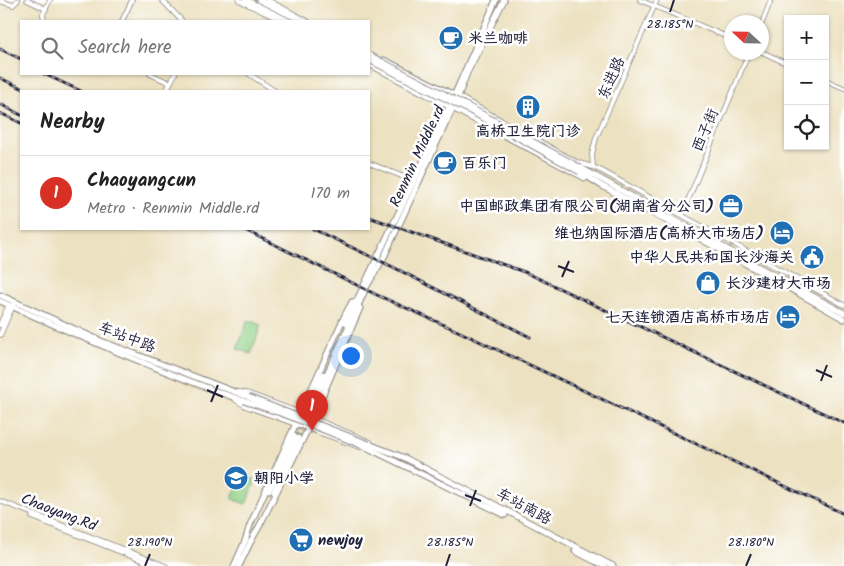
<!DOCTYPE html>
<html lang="en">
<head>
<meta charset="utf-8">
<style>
  :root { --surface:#fff; --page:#f6f6f6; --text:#222; --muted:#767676; --line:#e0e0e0; --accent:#d93025 }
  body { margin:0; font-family:Kalam,"LXGW WenKai TC",sans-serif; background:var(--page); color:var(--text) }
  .controls { position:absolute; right:15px; top:15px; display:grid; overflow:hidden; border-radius:0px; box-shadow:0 1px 4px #0004 }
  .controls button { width:45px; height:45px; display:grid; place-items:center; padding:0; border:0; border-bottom:1px solid var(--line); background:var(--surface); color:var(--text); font:25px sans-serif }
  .compass { position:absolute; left:724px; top:15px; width:45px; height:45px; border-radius:50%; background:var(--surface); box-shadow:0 1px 4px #0004; rotate:292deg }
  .you { position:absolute; left:350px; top:355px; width:18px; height:18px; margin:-12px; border:4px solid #fff; border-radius:50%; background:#1a73e8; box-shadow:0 0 0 8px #1a73e833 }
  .badge { display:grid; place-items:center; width:32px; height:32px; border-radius:50%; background:var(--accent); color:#fff; font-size:16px; font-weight:700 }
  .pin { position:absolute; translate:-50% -41px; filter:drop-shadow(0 1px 2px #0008) }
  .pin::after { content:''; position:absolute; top:26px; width:18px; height:15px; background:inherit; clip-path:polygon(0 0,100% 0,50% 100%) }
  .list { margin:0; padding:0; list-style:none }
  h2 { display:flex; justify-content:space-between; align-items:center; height:65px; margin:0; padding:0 20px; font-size:21px }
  h2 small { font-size:16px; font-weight:400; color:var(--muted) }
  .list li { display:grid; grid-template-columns:32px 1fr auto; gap:15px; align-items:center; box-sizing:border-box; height:75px; padding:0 20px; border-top:1px solid var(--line) }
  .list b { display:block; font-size:19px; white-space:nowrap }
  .list p { margin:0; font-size:16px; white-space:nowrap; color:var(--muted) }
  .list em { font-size:16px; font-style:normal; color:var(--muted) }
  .icon { flex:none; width:28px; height:28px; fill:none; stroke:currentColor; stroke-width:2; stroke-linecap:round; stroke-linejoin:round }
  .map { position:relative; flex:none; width:844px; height:566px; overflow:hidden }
  .search { position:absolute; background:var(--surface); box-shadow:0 1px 4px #0004; left:20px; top:20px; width:350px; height:55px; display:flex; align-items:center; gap:12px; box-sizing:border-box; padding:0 18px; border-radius:0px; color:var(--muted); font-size:19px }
  .panel { position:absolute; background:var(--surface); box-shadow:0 1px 4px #0004; left:20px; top:90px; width:350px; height:140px; border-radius:0px }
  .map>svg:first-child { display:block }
</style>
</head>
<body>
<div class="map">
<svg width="844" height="566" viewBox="0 0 844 566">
  <rect width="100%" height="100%" fill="#fff"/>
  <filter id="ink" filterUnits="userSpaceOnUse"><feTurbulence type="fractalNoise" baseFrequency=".02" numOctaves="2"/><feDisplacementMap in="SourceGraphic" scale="10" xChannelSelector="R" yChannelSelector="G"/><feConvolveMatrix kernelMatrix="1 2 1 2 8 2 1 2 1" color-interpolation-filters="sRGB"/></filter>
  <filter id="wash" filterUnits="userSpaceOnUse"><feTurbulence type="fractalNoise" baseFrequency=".0096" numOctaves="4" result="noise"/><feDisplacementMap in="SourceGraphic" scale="20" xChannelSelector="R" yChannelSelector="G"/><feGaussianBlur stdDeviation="1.12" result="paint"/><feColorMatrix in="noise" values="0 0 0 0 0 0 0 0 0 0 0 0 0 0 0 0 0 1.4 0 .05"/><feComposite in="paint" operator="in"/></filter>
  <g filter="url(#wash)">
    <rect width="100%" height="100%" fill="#ece1c0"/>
    <g fill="#92d086" stroke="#5a7960">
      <path d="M248,320L261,325L251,354L237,349Z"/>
      <path d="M241,475L256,480L246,504L232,499Z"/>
    </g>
  </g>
  <g filter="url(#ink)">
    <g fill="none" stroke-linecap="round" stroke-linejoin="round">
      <g stroke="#c4bba5" stroke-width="5" stroke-dasharray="5 2.5" stroke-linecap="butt">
        <path d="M294,436L310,401"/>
        <path d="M298,438L314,402"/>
      </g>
      <defs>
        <g id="tertiary">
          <path d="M27,0L46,9"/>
          <path d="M162,0L182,21"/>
          <path d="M640,0L732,39"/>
          <path d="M0,1L13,5L18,0"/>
          <path d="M44,21L43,14L50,0"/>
          <path d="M122,21L132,0"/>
          <path d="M762,23L771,0"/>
          <path d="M762,52L788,64"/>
          <path d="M150,74L170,83"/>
          <path d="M249,74L275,91"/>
          <path d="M825,80L844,88"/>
          <path d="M166,91L175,74"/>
          <path d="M576,162L593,167L602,171L844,305"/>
          <path d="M369,163L414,181"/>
          <path d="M593,167L592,154L596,138L657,0"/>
          <path d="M682,215L749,52"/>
          <path d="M0,501L166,566"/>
          <path d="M32,517L156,566"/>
        </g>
        <g id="secondary">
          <path d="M239,0L283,21"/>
          <path d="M267,0L307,21"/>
          <path d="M0,325L9,305"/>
          <path d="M0,335L13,305"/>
          <path d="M239,392L249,394L300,413L370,442"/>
          <path d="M236,400L246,406L360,447"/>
        </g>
        <g id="primary">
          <path d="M0,295L101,341L248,397"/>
          <path d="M0,301C80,337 161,372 244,401"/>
          <path d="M346,323L450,105L496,0"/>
          <path d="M310,401L323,374"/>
          <path d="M314,402L367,286L384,257L410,201L458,97L467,73L504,0"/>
          <path d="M369,444L405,458L613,566"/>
          <path d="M366,447L505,515"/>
          <path d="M269,490L294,436"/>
          <path d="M274,491L298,438"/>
          <path d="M245,541L250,525L344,317L352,302"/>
          <path d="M251,541L260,525L308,429L360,308"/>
          <path d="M575,551L604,566"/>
          <path d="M234,566L246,539"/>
          <path d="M239,566L252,539"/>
        </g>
        <g id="trunk">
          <path d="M246,0L289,21"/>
          <path d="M259,0L302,21"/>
          <path d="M384,60L458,97L577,163"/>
          <path d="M369,64L585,178"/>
          <path d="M581,168L732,252"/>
          <path d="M580,172L602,186L732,256L844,319"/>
          <path d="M746,260L844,313"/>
        </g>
      </defs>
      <use href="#tertiary" stroke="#87827e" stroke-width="5.5"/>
      <use href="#secondary" stroke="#87827e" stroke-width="6"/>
      <use href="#primary" stroke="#87827e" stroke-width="7"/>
      <use href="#trunk" stroke="#87827e" stroke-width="7"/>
      <use href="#tertiary" stroke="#fff" stroke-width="4"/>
      <use href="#secondary" stroke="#fff" stroke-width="4.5"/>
      <use href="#primary" stroke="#fff" stroke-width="5"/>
      <use href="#trunk" stroke="#fff" stroke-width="5"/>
      <defs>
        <g id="rail">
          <path d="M0,49L21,59"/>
          <path d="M44,74L81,91"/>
          <path d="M0,78L28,91"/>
          <path d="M0,104L21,115"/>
          <path d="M0,113L21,123"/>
          <path d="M369,217L527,273L844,423"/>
          <path d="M243,229L377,295L460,332L844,514"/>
          <path d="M313,229L393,267L530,337"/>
        </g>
      </defs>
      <use href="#rail" stroke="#22223b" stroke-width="3"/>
      <use href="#rail" stroke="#fff" stroke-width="1" stroke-dasharray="4" stroke-linecap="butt"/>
      <defs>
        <g id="primary-bridge">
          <path d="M248,397L369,444"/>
          <path d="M244,401L286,415L366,447"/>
        </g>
        <g id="trunk-bridge">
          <path d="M369,55L473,109L581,168"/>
          <path d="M369,60L472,112L580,172"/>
        </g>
      </defs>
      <use href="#primary-bridge" stroke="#87827e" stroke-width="7" stroke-linecap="butt"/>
      <use href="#trunk-bridge" stroke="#87827e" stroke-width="7" stroke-linecap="butt"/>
      <use href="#primary-bridge" stroke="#fff" stroke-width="5"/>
      <use href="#trunk-bridge" stroke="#fff" stroke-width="5"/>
    </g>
  </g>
  <path fill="none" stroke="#22223b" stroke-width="2" d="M670,12L674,0M558,266L574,272M562,277L569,261M816,370L832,377M821,381L827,365M207,390L223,397M211,402L218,385M465,495L481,501M470,506L476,490M145,566L150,554M446,566L450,554M746,566L751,554"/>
  <defs>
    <symbol id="cafe-disc" viewBox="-11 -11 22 22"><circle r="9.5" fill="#1f6fb2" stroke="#fff"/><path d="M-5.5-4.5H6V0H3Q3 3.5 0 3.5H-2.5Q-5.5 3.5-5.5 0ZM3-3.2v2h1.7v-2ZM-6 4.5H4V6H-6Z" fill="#fff"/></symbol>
    <symbol id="building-disc" viewBox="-11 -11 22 22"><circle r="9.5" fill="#1f6fb2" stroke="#fff"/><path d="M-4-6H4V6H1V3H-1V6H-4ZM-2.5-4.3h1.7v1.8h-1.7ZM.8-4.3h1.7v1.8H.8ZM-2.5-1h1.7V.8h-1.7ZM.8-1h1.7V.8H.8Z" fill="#fff"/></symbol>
    <symbol id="office-disc" viewBox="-11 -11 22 22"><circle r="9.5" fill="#1f6fb2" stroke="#fff"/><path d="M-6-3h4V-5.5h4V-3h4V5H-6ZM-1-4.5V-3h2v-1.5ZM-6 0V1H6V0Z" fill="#fff"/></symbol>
    <symbol id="hotel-disc" viewBox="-11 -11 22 22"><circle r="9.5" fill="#1f6fb2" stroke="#fff"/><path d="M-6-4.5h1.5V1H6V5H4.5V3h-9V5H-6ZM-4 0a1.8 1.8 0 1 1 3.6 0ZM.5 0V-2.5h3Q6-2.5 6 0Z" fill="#fff"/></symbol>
    <symbol id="civic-disc" viewBox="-11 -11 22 22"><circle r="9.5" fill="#1f6fb2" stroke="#fff"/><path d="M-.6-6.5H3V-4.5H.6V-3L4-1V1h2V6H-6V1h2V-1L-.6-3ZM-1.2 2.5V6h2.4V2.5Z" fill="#fff"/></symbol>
    <symbol id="shop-disc" viewBox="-11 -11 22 22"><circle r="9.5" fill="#1f6fb2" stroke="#fff"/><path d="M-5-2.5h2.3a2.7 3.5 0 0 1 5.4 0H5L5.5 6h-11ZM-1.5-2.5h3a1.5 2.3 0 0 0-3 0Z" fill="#fff"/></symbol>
    <symbol id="school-disc" viewBox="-11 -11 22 22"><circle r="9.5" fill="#1f6fb2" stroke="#fff"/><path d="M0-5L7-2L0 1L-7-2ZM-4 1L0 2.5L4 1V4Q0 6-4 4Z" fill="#fff"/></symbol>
    <symbol id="supermarket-disc" viewBox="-11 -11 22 22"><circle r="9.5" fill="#1f6fb2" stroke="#fff"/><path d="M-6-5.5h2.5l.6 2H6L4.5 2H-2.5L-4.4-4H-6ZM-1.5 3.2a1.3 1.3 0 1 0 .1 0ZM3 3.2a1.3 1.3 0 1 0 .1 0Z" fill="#fff"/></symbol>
  </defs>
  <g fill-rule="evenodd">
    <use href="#cafe-disc" x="437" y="24" width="28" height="28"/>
    <use href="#building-disc" x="514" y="93" width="28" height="28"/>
    <use href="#cafe-disc" x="431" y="149" width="28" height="28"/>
    <use href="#office-disc" x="717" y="192" width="28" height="28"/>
    <use href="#hotel-disc" x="768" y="219" width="28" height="28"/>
    <use href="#civic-disc" x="798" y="243" width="28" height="28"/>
    <use href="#shop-disc" x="694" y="269" width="28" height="28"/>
    <use href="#hotel-disc" x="774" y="303" width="28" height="28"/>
    <use href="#school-disc" x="222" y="464" width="28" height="28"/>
    <use href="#supermarket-disc" x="287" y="526" width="28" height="28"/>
  </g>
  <g text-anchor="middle" stroke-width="5" stroke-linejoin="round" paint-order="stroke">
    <g font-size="15" font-weight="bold" fill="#22223b" stroke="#fff" text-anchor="start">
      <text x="468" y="43">米兰咖啡</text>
      <text x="528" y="136" text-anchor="middle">高桥卫生院门诊</text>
      <text x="462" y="168">百乐门</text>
      <text x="714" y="211" text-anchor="end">中国邮政集团有限公司(湖南省分公司)</text>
      <text x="764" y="238" text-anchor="end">维也纳国际酒店(高桥大市场店)</text>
      <text x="794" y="262" text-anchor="end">中华人民共和国长沙海关</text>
      <text x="726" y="288">长沙建材大市场</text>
      <text x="770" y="322" text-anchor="end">七天连锁酒店高桥市场店</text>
      <text x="254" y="483">朝阳小学</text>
      <text x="318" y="545">newjoy</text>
    </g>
    <g font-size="15" fill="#22223b" stroke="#fff">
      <text transform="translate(611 78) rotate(-66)" y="5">东进路</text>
      <text transform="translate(705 130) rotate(-67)" y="5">西子街</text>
      <text transform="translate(417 156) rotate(-65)" y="5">Renmin Middle.rd</text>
      <text transform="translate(127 337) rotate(21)" y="5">车站中路</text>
      <text transform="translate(524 506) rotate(28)" y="5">车站南路</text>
      <text transform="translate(59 512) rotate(21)" y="5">Chaoyang.Rd</text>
    </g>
  </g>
  <g font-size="12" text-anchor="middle" fill="#22223b" stroke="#fff" stroke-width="5" stroke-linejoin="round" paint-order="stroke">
    <text x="670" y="28">28.185°N</text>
    <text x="150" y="546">28.190°N</text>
    <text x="450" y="546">28.185°N</text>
    <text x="751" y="546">28.180°N</text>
  </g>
</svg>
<div class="controls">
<button>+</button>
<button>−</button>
<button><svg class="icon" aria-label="locate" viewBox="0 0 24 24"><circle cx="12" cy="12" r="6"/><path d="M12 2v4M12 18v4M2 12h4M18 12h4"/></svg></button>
</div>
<svg class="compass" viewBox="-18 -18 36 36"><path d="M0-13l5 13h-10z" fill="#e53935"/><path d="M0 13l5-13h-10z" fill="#767676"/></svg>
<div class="you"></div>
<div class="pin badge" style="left:312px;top:431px">1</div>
<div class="search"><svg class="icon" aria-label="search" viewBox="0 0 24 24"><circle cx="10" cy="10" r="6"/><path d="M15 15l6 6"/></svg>Search here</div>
<section class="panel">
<h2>Nearby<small></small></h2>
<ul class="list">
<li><span class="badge">1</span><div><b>Chaoyangcun</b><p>Metro · Renmin Middle.rd</p></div><em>170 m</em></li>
</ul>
</section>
</div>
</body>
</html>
